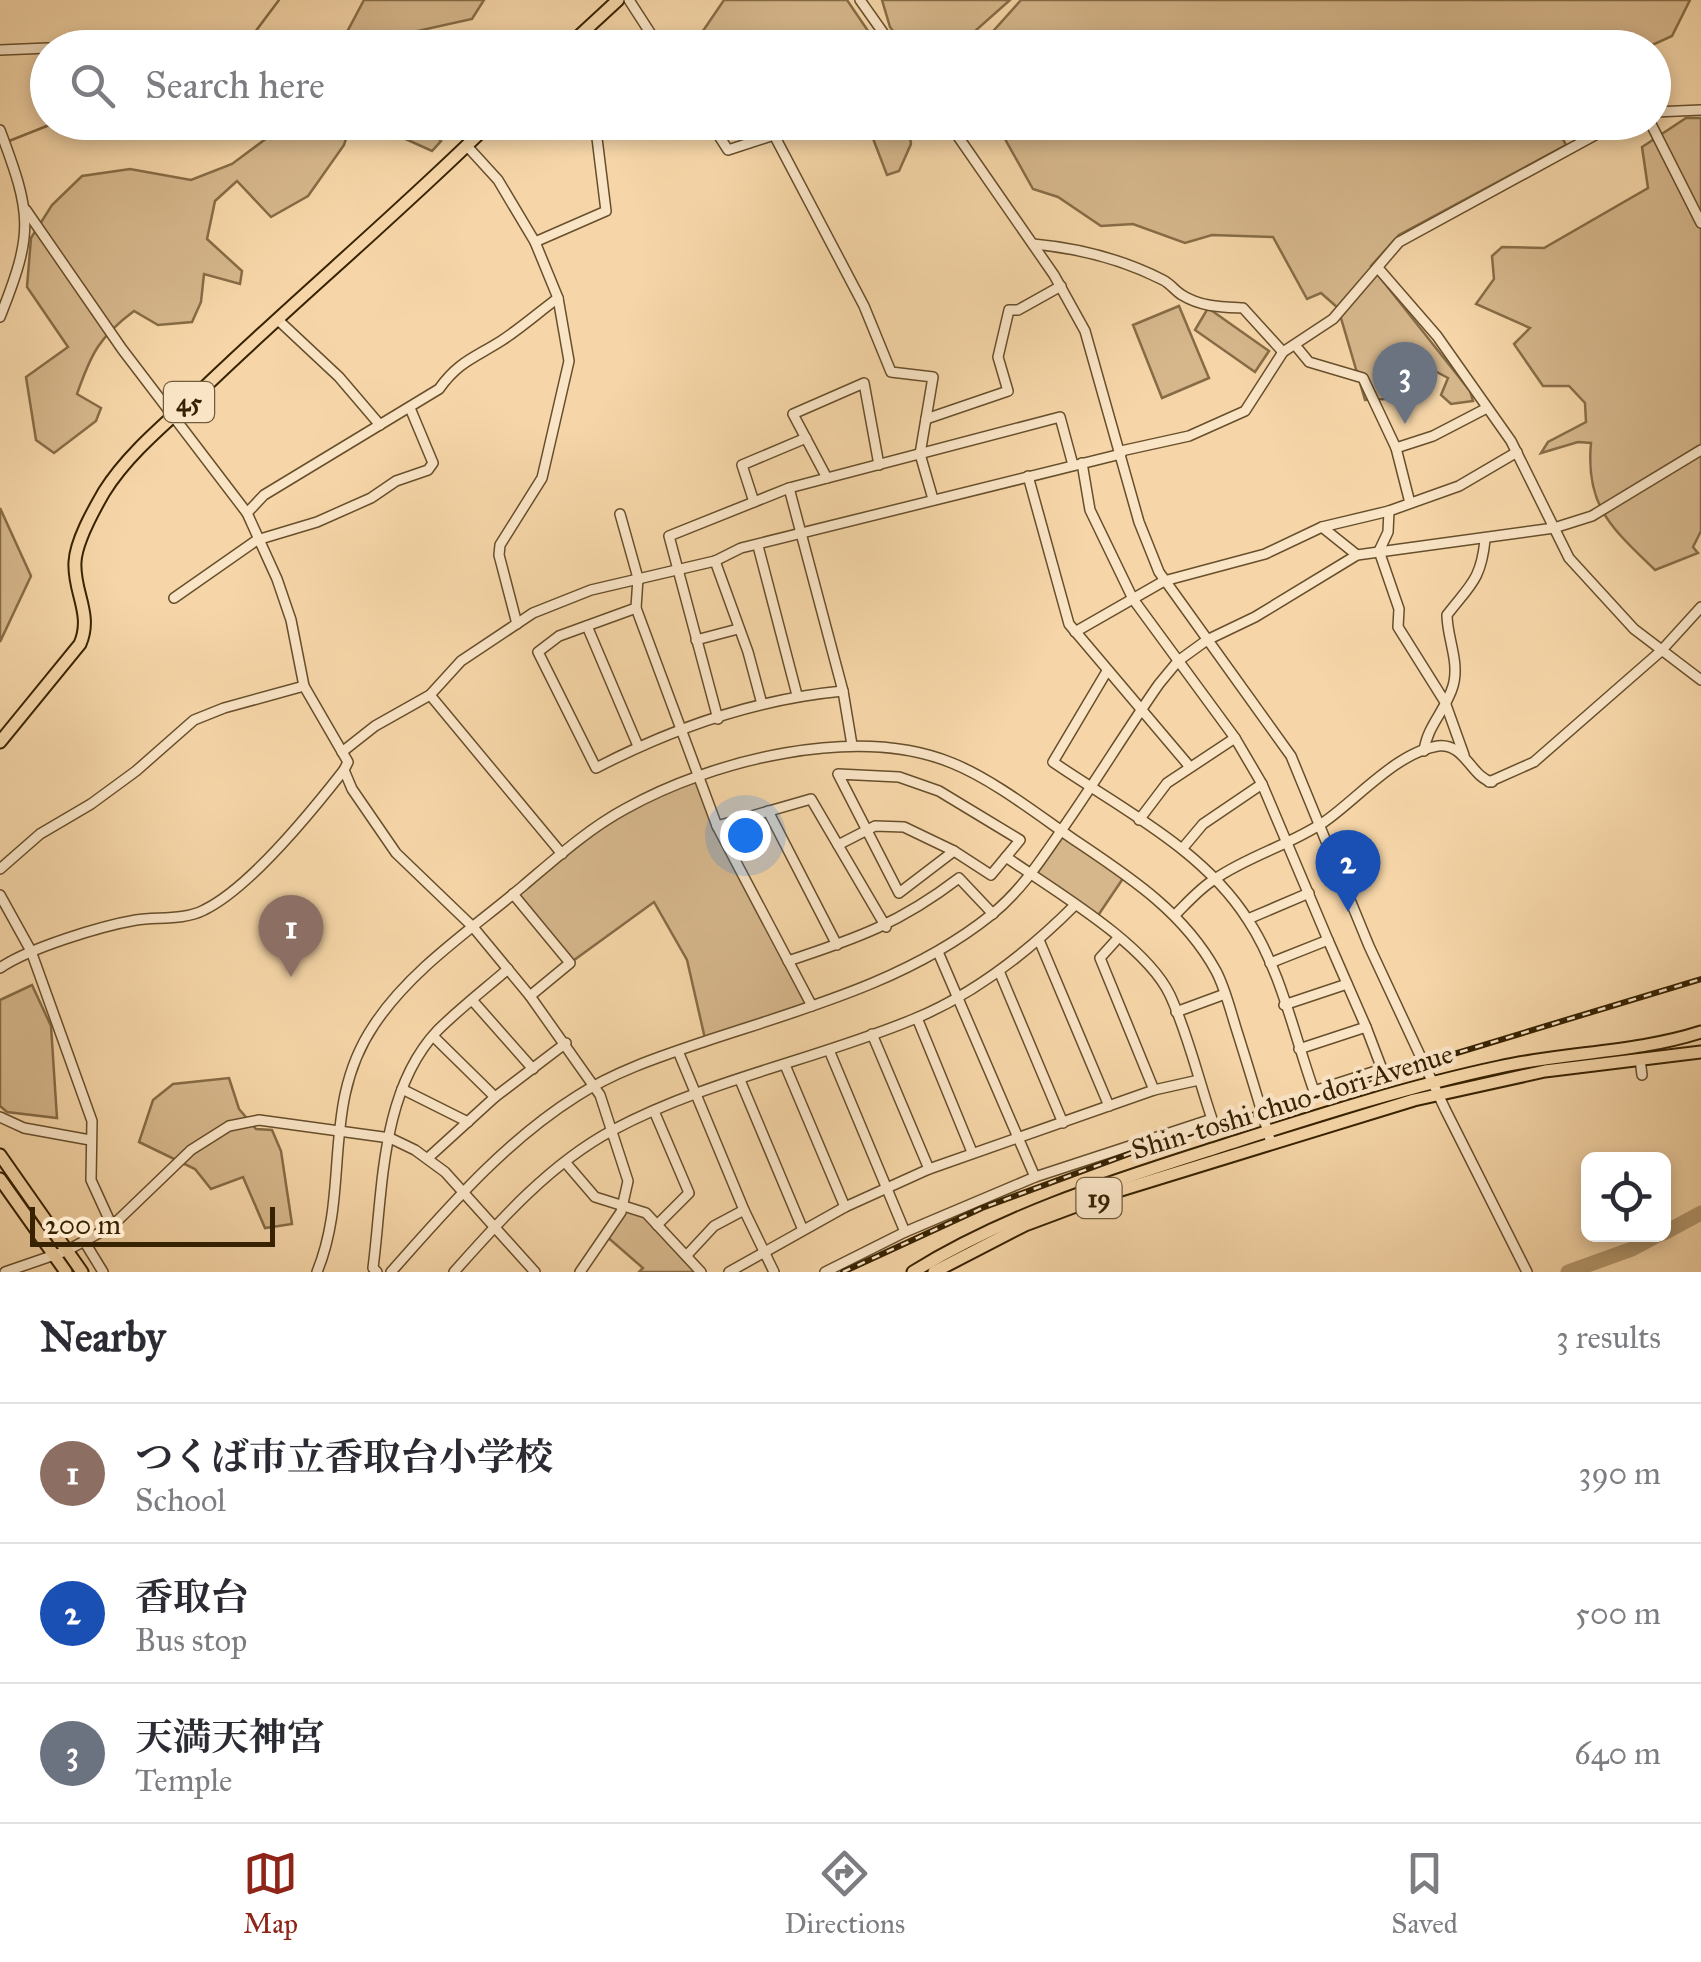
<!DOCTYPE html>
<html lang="en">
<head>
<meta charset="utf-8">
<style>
  :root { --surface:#fff; --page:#f2f2f3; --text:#2b2b33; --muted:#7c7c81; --line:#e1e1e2; --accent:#8f2418 }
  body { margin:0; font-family:"IM FELL Great Primer","Noto Serif JP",serif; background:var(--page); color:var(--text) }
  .controls { position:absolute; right:30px; bottom:30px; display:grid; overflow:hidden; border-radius:15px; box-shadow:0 5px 15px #0003 }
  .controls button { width:90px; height:90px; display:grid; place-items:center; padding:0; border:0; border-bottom:2px solid var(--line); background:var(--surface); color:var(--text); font:50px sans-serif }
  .scale { position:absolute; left:30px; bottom:25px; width:245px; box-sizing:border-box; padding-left:10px; border:5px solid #372201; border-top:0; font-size:28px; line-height:35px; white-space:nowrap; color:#372201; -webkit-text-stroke:8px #f9e4c6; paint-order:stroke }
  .you { position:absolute; left:745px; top:835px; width:35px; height:35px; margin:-25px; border:8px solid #fff; border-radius:50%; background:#1a73e8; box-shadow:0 0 0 15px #1a73e833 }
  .badge { display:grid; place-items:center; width:65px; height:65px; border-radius:50%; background:var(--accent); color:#fff; font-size:32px; font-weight:700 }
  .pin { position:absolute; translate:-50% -82px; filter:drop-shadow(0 2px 5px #0008) }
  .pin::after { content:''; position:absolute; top:52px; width:35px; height:30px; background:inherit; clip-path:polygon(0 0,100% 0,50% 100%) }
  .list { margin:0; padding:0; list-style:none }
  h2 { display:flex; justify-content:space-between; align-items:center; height:130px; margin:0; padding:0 40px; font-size:42px }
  h2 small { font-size:32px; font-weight:400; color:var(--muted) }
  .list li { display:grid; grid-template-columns:65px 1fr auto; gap:30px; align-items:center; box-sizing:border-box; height:140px; padding:0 40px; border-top:2px solid var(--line) }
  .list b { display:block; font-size:38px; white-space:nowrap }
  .list p { margin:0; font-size:32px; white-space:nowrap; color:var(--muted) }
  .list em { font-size:32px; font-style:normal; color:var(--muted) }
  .icon { flex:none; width:55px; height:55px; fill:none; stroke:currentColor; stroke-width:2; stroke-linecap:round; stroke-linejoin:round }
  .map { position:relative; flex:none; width:1701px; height:1272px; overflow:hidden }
  .search { position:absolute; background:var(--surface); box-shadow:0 5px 15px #0003; left:30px; right:30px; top:30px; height:110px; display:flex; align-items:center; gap:25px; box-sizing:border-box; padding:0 35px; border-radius:55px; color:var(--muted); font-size:38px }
  .sheet { height:550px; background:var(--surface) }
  nav { display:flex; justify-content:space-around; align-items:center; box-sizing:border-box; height:140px; border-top:2px solid var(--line); background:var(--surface); font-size:28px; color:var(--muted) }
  nav a { display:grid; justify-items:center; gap:5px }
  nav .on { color:var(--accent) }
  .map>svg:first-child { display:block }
</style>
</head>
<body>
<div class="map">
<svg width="1701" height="1272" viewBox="0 0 1701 1272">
  <rect width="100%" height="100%" fill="#f6d6a8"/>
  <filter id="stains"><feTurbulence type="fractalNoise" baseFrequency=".002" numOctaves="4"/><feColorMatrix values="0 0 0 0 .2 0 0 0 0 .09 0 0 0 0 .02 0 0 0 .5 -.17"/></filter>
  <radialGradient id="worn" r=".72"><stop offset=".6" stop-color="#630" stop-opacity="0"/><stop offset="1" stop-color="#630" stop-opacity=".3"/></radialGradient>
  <g fill="#d6b78c" stroke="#866c46" stroke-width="2.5">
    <path d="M364,0H484L472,19L372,41L369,47H339Z"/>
    <path d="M724,0H847L879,47H692Z"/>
    <path d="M882,0H1010L956,48L905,47L890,27Z"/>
    <path d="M1021,0H1690L1672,36L1648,47H979Z"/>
    <path d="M1686,118H1701V531L1693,547L1698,553L1655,570C1613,529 1585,507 1591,443L1578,442L1541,453L1548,442L1586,422L1585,403L1569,386H1543L1514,344L1530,328L1476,304L1494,279L1492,256L1502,247L1544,248L1648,188L1642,147Z"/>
    <path d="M1543,122L1559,132L1566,145L1399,235L1371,266L1470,391L1473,401L1451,404L1441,395L1448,378L1433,370L1394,385L1385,399L1365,400L1338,308L1321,293L1307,299L1273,237L1212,235L1185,243L1133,224L1101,226L1058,197L1033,189L996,123Z"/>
    <path d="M287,123H351L344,145L308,196L271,217L237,181L215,201L207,239L242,271L240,284L204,274L201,302L192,322L158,325L134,311C99,337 91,354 77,394L101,408L96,421L54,453L36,440L26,377L68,347L27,287L31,238L52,205L82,176L130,169L191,180L232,164Z"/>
    <path d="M370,123H420L441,141L432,151Z"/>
    <path d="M867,123H908L911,144L899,171L887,175Z"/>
    <path d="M1179,306L1209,378L1162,398L1133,325Z"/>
    <path d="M1208,308L1269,351L1255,372L1195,330Z"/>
    <path d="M0,508L31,576L0,642Z"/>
    <path d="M700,776L717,826L812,1006L706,1043L687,960L654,902L570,963L513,894L624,809Z"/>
    <path d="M1061,831L1126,874L1095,920L1032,875Z"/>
    <path d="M32,985L51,1026L57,1118L7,1112L0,1106V1000Z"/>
    <path d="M229,1078L239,1109L256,1129L272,1130L281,1151L292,1224L265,1228L243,1177L211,1189L195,1169L139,1142L153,1100L173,1084Z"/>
    <path d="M623,1205L646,1213L701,1272H639L643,1268L605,1235Z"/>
  </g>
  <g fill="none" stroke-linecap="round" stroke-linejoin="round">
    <g stroke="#836943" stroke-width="2.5">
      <path d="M243,48L279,0"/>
      <path d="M9,141L57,122"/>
    </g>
    <g stroke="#b5996f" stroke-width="15">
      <path d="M1664,1233L1701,1213"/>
      <path d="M1568,1272L1632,1249L1660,1234"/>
    </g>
    <defs>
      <g id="minor">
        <path d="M629,0L660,48"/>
        <path d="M860,0L894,48"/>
        <path d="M0,50L48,48"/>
        <path d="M1654,112L1701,110"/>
        <path d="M710,122L728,150L774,135L796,122"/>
        <path d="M948,122L1054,275L1085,331L1139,522L1159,572L1291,756L1369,946L1445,1109L1527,1272"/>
        <path d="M1650,122L1701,223"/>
        <path d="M0,130C32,215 34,232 0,317"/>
        <path d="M774,135L864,306L891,372L933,377L920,454L933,499"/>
        <path d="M467,146L498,180L535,242L558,298L569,361L542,478L500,545L499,555L517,624"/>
        <path d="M26,210L122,349L247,513L277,579L291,620L304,686L348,762L344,770L352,789L396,853L473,927L530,996L600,1095L628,1181L621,1212L580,1272"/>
        <path d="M535,242L606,211L595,122"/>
        <path d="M1033,244C1077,248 1124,260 1163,280C1171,284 1175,291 1182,295C1201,307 1222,307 1243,308L1283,352"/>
        <path d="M1378,268L1437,336L1511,441L1569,558L1634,629L1701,680"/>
        <path d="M277,319L339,377L380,425"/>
        <path d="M1295,345L1309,362L1363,378L1396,448L1410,503"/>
        <path d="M926,419L1008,391L998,357L1009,310H1018L1061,286"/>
        <path d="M1396,448L1433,436L1487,408"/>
        <path d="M1121,451L1189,436L1245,411L1283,352L1333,319L1399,242L1619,122"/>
        <path d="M1082,463L1090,510L1133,599L1235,738"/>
        <path d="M1028,476L1069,624L1190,767"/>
        <path d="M827,478L793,414L864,383L879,465"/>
        <path d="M789,488L843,691L852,745"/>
        <path d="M754,502L742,465L806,438"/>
        <path d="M1389,511L1388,532L1379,551L1399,609L1398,627L1445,702L1464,755"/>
        <path d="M247,513L264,495L439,389C458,362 474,358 501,341C521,328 539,312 558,298"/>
        <path d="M620,514L638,578L636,608L717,826L812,1006"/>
        <path d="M1322,527L1357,555"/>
        <path d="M758,546L797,695"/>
        <path d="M715,561L748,652L762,704"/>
        <path d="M174,598L257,540L317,522L371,498L396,481L428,470L433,463L410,408"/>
        <path d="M636,608L559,636L538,652L596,768C673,728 756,699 843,691"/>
        <path d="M587,626L638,746"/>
        <path d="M1075,632L1164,581L1265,554L1322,527L1389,511L1459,486L1517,452"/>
        <path d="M696,640L738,629"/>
        <path d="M1107,671L1053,762C1120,808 1203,849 1248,920C1281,970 1294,1035 1314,1091L1382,1069L1366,1027L1299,1049"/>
        <path d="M430,695L562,854"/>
        <path d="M718,719L669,536L789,488L1060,417L1073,465"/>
        <path d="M1424,751C1427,726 1446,710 1453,686C1460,662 1447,638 1447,615C1470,585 1481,580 1485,540"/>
        <path d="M342,752L375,726L430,695L461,661L533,613L591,590L715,561L741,548L1121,454"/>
        <path d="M838,774L899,777L939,791L1020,840L991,875L954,851L899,893Z"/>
        <path d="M1489,782L1534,762L1661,651L1701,607"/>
        <path d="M768,811L837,945"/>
        <path d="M1139,820L1167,783L1235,738L1262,784L1328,940L1270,963"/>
        <path d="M717,826L811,799L886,927"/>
        <path d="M838,845L875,826L904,827L954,851"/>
        <path d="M1182,849L1203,824L1262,784"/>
        <path d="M0,869L40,834L91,804L136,771L194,720L224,708L304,686"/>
        <path d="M513,894L570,963L530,996"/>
        <path d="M0,895L31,951L92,1121L91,1180L112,1226"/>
        <path d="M1175,915C1187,903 1200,888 1215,879C1248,856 1290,845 1324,822C1355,801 1397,752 1438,746C1465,743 1471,777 1492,782"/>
        <path d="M1248,919L1309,893"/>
        <path d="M1118,938L1100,958L1154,1090"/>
        <path d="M1039,940L1109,1106"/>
        <path d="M1328,940L1366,1027"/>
        <path d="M938,952L1035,1177"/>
        <path d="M788,961C858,938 900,923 959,878L993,914"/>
        <path d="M0,968C29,948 101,926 136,920C158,917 185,920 204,910C250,888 312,811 344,770"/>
        <path d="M999,971L1063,1123"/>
        <path d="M472,1000L533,1069"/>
        <path d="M1284,1005L1347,984"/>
        <path d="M1176,1012L1225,994"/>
        <path d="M917,1018L972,1152"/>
        <path d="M872,1034L929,1169"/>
        <path d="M433,1036L495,1097"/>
        <path d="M829,1050L905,1232"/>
        <path d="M678,1051L744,1210L774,1272"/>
        <path d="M1640,1059L1642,1075"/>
        <path d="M785,1065L845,1207"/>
        <path d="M740,1080L803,1230"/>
        <path d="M402,1089L468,1122"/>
        <path d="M654,1111L689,1193L657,1225"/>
        <path d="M0,1117L24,1128L90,1140"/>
        <path d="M428,1158L495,1097L566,1043"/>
        <path d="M565,1162L595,1197L646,1213L701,1272"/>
        <path d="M84,1241L103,1272"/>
        <path d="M687,1255L714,1226L744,1210"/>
        <path d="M5,1272L66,1251L112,1226L191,1150L229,1126L259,1120L390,1138L415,1150L445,1172L535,1272"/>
        <path d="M317,1272C351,1189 320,1105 374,1025C411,969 472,929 523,886C555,859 588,829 625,809C712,760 857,724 952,763C992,779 1037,814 1073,839C1128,876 1183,911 1216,971C1225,988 1230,1009 1236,1028C1248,1066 1260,1105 1271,1143"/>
        <path d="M377,1272L373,1268C383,1191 380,1092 437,1031C459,1009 485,989 508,969"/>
        <path d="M391,1272C448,1208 504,1142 577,1096C617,1070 665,1055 709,1040C806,1008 910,980 991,915C1021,891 1041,860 1063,828C1096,781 1126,731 1159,684L1178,661L1207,640L1255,617L1357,555L1554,528L1592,516L1701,450"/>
        <path d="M454,1272C500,1220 551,1163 613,1130C707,1080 815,1060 914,1019C975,994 1029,951 1075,905"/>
        <path d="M729,1272L845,1207L929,1169L1154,1090L1199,1080"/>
        <path d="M825,1272L905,1232L1035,1177L1212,1119C1198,1078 1188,1034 1170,995C1145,943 1053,890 1006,857"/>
      </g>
      <g id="major">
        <path d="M566,48L618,0"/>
        <path d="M0,742L80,644C93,614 73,592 75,562C76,541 93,511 104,492C130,450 175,416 210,382C302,294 400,212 491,122"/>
        <path d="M0,1155L82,1272"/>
        <path d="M0,1179L66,1272"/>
        <path d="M913,1272C1008,1213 1116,1180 1222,1146C1313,1117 1405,1087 1499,1067C1566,1052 1636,1053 1701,1032"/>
        <path d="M934,1272L1025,1225L1108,1194L1414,1100L1545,1071L1701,1052"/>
      </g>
    </defs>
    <use href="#minor" stroke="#674f2b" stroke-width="12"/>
    <use href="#major" stroke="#372201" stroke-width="15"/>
    <use href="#minor" stroke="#f9e4c6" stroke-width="9"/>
    <use href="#major" stroke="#f6d6a8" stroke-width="11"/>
    <defs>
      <path id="rail" d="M843,1272L982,1208L1153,1145L1701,979"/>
    </defs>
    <use href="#rail" stroke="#372201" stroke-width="6"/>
    <use href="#rail" stroke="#f9e4c6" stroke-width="2.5" stroke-dasharray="8" stroke-linecap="butt"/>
  </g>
  <g text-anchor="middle" stroke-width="9" stroke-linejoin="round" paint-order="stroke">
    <g fill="#f9e4c6" stroke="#715c3c" stroke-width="2.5">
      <rect x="164" y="382" width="50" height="40" rx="8"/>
      <rect x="1076.5" y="1178" width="45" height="40" rx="8"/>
    </g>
    <g font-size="25" font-weight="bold" fill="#372201">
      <text x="189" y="411">45</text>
      <text x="1099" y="1207">19</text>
    </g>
    <g font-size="28" fill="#372201" stroke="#f9e4c6">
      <text transform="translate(1292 1101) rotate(-17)" y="10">Shin-toshi chuo-dori Avenue</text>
    </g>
  </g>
  <rect width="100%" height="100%" filter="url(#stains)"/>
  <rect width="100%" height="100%" fill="url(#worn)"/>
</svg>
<div class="controls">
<button><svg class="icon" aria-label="locate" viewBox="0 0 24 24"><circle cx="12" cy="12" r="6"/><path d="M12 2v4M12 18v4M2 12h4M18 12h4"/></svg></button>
</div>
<div class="scale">200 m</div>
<div class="you"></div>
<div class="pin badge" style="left:291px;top:977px;background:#8d6e63">1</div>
<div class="pin badge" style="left:1348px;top:912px;background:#1a4fb4">2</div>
<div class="pin badge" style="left:1405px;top:424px;background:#6b7280">3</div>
<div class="search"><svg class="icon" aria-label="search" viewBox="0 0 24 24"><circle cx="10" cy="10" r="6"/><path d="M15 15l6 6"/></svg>Search here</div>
</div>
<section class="sheet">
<h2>Nearby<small>3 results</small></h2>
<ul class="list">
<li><span class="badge" style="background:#8d6e63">1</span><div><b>つくば市立香取台小学校</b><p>School</p></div><em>390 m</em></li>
<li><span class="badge" style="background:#1a4fb4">2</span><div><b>香取台</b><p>Bus stop</p></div><em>500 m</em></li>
<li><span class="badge" style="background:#6b7280">3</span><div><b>天満天神宮</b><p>Temple</p></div><em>640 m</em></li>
</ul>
</section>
<nav>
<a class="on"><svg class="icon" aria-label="map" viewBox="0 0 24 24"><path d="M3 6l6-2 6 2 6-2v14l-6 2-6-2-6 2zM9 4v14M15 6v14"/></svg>Map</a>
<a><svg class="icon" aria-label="directions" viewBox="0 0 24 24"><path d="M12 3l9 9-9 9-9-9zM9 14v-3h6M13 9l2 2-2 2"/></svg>Directions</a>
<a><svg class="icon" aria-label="saved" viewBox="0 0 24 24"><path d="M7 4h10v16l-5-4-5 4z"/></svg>Saved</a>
</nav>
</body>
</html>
